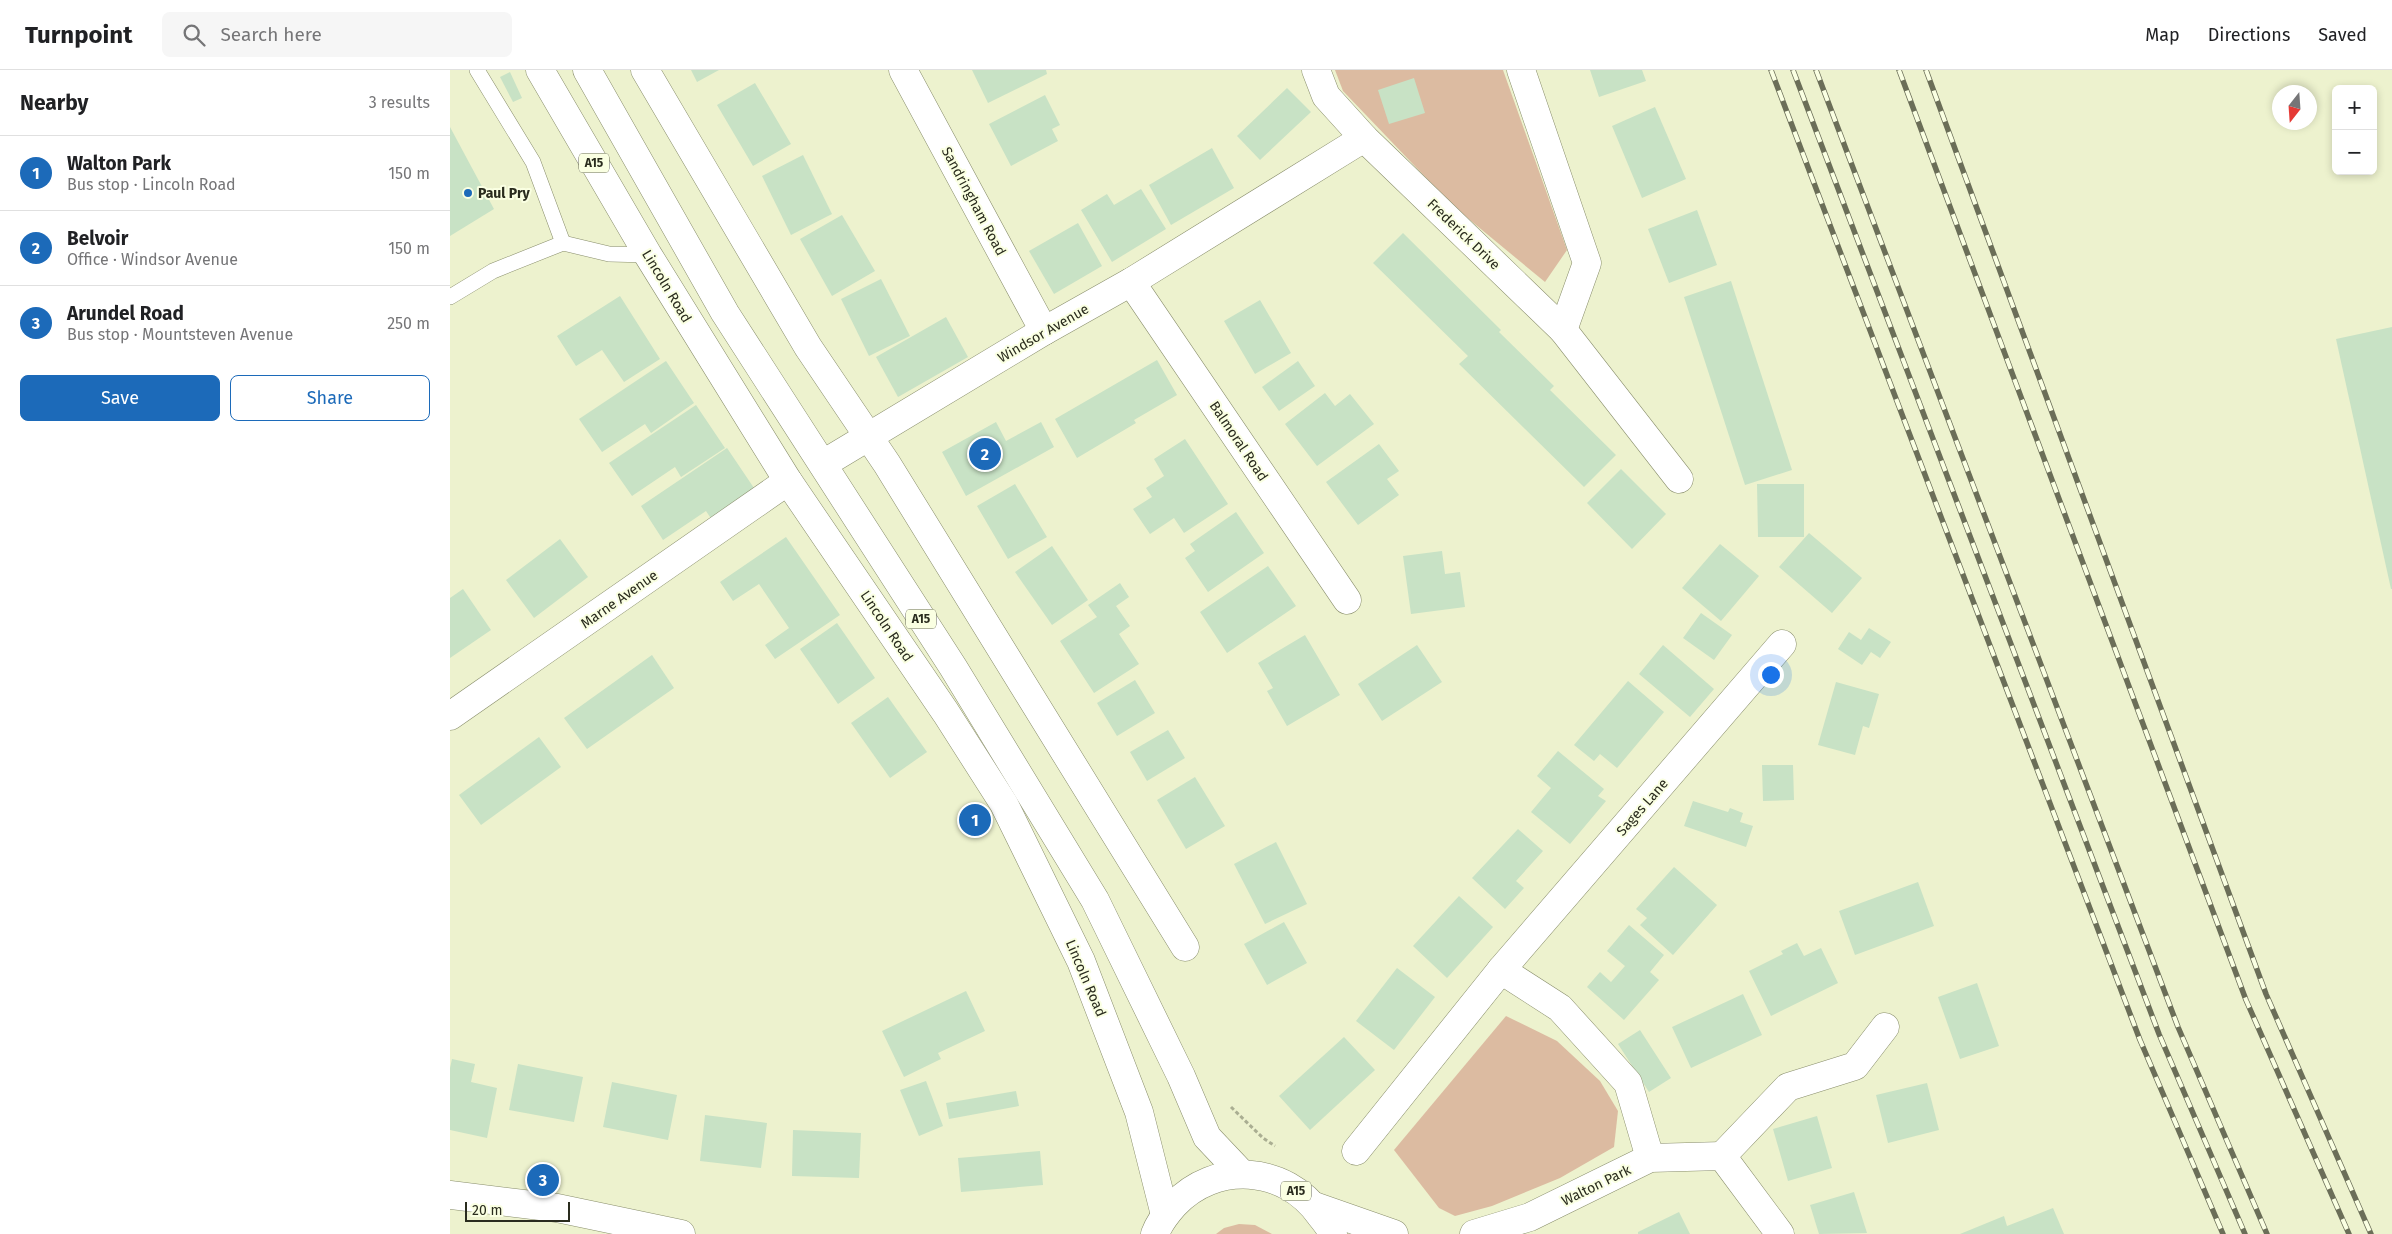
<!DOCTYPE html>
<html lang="en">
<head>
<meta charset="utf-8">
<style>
  :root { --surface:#fff; --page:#f6f6f6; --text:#202124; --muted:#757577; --line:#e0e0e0; --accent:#1c6ab9 }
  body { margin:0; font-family:"Fira Sans",sans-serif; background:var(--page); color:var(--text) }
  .controls { position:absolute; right:15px; top:15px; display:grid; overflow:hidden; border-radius:8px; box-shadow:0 2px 8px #0003 }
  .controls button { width:45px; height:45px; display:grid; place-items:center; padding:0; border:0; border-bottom:1px solid var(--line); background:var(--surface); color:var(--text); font:25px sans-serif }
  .compass { position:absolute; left:1822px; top:15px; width:45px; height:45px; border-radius:50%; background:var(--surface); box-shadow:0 2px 8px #0003; rotate:197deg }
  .scale { position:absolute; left:15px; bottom:12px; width:105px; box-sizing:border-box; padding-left:5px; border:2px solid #2a2c1e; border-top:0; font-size:14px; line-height:18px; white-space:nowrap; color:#2a2c1e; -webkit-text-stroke:4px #faffe2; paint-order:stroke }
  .you { position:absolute; left:1320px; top:604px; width:18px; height:18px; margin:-12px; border:4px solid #fff; border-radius:50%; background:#1a73e8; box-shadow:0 0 0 8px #1a73e833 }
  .badge { display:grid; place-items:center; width:32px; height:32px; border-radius:50%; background:var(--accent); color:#fff; font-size:16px; font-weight:700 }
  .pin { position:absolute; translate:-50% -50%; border:2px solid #fff; box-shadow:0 1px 5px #0006 }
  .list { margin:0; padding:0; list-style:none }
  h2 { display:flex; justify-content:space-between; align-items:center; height:65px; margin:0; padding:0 20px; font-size:21px }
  h2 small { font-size:16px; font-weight:400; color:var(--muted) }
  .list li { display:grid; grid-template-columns:32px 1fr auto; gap:15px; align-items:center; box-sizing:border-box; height:75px; padding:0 20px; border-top:1px solid var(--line) }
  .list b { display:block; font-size:19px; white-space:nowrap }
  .list p { margin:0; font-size:16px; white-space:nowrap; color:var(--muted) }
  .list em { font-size:16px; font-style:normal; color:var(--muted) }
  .actions { display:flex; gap:10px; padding:15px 20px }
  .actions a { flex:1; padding:11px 0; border:1px solid var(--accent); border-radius:8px; text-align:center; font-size:18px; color:var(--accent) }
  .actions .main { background:var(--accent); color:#fff }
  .icon { flex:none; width:28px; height:28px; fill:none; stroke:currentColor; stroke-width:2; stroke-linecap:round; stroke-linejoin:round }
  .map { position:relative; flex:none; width:1942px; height:1164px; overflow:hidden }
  header { display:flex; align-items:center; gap:30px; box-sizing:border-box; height:70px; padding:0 25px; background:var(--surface); border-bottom:1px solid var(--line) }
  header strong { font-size:24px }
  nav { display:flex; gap:28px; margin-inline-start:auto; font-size:18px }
  .search { width:350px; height:45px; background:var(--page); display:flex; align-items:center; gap:12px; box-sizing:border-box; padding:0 18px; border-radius:8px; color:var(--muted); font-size:19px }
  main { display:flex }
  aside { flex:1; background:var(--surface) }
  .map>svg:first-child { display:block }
</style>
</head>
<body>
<header>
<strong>Turnpoint</strong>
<div class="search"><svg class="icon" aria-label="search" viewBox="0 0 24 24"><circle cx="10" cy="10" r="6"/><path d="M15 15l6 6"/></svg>Search here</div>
<nav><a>Map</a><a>Directions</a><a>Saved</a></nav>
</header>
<main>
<aside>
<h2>Nearby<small>3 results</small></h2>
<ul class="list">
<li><span class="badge">1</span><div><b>Walton Park</b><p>Bus stop · Lincoln Road</p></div><em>150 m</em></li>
<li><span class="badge">2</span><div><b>Belvoir</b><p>Office · Windsor Avenue</p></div><em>150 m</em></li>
<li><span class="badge">3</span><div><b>Arundel Road</b><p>Bus stop · Mountsteven Avenue</p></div><em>250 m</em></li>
</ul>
<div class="actions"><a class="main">Save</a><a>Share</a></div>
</aside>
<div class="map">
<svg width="1942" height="1164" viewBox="0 0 1942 1164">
  <rect width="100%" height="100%" fill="#edf2ce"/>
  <g fill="#dcbba1">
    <path d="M885,0H1053L1117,180L1095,212L1003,136L893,21Z"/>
    <path d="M1056,946L1107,971L1150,1011L1168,1041L1164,1077L1110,1108L1042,1136L1005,1146L989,1138L944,1080Z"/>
    <path d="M789,1154L805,1155L822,1164H766L774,1158Z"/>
  </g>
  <g fill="#c8e2c5">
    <path d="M241,0H269L247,12Z"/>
    <path d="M522,0H596L597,4L538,33Z"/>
    <path d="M1140,0H1192L1196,11L1149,27Z"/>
    <path d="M60,2L72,28L63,32L50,7Z"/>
    <path d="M964,8L975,43L939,54L928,20Z"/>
    <path d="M305,13L341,74L303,96L267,35Z"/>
    <path d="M837,18L861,42L810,90L787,66Z"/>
    <path d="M595,25L610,55L602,59L608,71L561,96L539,54Z"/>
    <path d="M1205,37L1236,109L1192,128L1162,56Z"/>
    <path d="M0,57L44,139L0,166Z"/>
    <path d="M762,78L784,118L721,155L699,115Z"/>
    <path d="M353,85L382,144L341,165L312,106Z"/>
    <path d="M691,119L716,159L662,192L631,140L657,124L664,135Z"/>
    <path d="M1247,140L1267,195L1219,213L1198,159Z"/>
    <path d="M392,145L425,201L382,226L350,169Z"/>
    <path d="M628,153L652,196L604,224L579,181Z"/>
    <path d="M953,163L1051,260L1049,262L1104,316L1100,320L1166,385L1134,417L1009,294L1018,286L923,193Z"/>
    <path d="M431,209L460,266L419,286L391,229Z"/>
    <path d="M1281,211L1342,400L1295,415L1234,227Z"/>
    <path d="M170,226L210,289L174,312L152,280L126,296L107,266Z"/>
    <path d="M810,230L841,283L805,304L774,251Z"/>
    <path d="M496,247L518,287L448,327L426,287Z"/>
    <path d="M1942,257V519H1941L1886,269Z"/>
    <path d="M707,290L727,325L684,350L686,353L627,388L605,349Z"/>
    <path d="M216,291L244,333L201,363L195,354L152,382L129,349Z"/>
    <path d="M848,291L865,316L829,341L812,317Z"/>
    <path d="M875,323L885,336L900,324L924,354L867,396L835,354Z"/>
    <path d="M246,335L275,378L231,407L225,397L182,426L159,393Z"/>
    <path d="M546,352L556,371L591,352L604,377L516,426L492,382Z"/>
    <path d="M735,369L778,434L734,463L724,448L700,464L683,439L702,427L696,418L714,406L704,389Z"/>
    <path d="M929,374L949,401L937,409L949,425L908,455L876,412Z"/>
    <path d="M277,378L306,421L262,450L256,441L213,470L191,436Z"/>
    <path d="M1171,399L1216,444L1182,479L1137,433Z"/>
    <path d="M565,414L597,467L558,489L527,436Z"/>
    <path d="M1307,414H1354V467H1308Z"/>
    <path d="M786,442L814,483L758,522L735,488L745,481L740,474Z"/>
    <path d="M1359,463L1412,508L1382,543L1329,497Z"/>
    <path d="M336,467L390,545L325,589L315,575L339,558L309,514L283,531L270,512Z"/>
    <path d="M110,469L138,507L84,548L56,510Z"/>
    <path d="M1270,474L1309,506L1271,551L1232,518Z"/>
    <path d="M602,476L638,530L602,555L565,502Z"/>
    <path d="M992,481L995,504L1010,502L1015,537L961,544L953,486Z"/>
    <path d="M818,496L846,536L777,583L750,542Z"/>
    <path d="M670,513L679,527L666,536L680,556L669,564L689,594L644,623L610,571L647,547L638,535Z"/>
    <path d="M13,519L41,560L0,588V528Z"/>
    <path d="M1251,543L1282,565L1264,590L1233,568Z"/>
    <path d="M387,553L425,608L388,634L350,579Z"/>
    <path d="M1419,558L1441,572L1430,588L1421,582L1412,595L1388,579L1399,562L1411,570Z"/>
    <path d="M855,565L890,625L837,656L817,621L823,618L808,593Z"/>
    <path d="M967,575L992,612L932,651L908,614Z"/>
    <path d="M1213,575L1264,619L1240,647L1189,604Z"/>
    <path d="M202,585L224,618L137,679L114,648Z"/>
    <path d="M685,610L705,643L667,666L647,633Z"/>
    <path d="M1178,611L1214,642L1167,698L1150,684L1144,691L1124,675Z"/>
    <path d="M1386,612L1429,624L1419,658L1413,656L1405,685L1368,675Z"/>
    <path d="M438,627L477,682L440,708L401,653Z"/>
    <path d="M718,660L735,688L697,711L680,682Z"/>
    <path d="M89,667L111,697L31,755L9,725Z"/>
    <path d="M1108,681L1154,719L1148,726L1156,731L1120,774L1081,742L1101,718L1087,706Z"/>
    <path d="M1312,695H1343L1344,730L1313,731Z"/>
    <path d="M745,707L775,756L736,779L707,730Z"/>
    <path d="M1243,731L1278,742L1280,738L1293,743L1290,752L1303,756L1296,777L1234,756Z"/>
    <path d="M1068,759L1093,781L1066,811L1074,818L1055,839L1022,808Z"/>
    <path d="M826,772L857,834L815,854L784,794Z"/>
    <path d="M1224,797L1267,835L1223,885L1190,855L1197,848L1186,839Z"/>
    <path d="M1468,812L1484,856L1405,885L1389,841Z"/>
    <path d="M1009,826L1043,857L997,908L963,876Z"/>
    <path d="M834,852L857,893L817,915L794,874Z"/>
    <path d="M1179,855L1214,885L1200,902L1209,910L1174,950L1137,917L1150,902L1161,912L1175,896L1157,881Z"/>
    <path d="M1347,873L1354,886L1371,878L1388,913L1321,946L1299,901L1333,884L1331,881Z"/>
    <path d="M947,898L985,927L944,980L906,951Z"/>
    <path d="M1527,913L1549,976L1510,989L1488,927Z"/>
    <path d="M516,921L535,961L488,983L491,989L454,1007L432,961Z"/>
    <path d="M1293,924L1312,965L1241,998L1222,957Z"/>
    <path d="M1190,960L1221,1008L1199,1022L1168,974Z"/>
    <path d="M894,967L925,1000L860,1060L829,1026Z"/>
    <path d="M2,989L25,994L21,1012L47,1018L37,1068L0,1060V998Z"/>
    <path d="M68,994L133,1007L124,1052L59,1040Z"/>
    <path d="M476,1011L493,1056L469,1066L450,1020Z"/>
    <path d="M162,1012L227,1025L218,1070L153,1057Z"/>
    <path d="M1477,1013L1489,1060L1438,1073L1426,1025Z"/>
    <path d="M566,1021L569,1036L499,1049L496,1033Z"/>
    <path d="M255,1045L317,1053L311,1098L250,1091Z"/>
    <path d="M1367,1046L1382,1098L1338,1111L1323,1059Z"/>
    <path d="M343,1060L411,1063L409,1108L342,1106Z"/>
    <path d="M590,1081L593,1115L511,1122L508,1088Z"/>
    <path d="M1404,1122L1417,1163L1369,1164L1360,1135Z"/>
    <path d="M1603,1138L1614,1164H1510L1554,1146L1557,1156Z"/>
    <path d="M1229,1142L1240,1164H1188V1162Z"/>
  </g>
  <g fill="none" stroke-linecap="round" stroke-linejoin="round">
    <defs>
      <g id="service">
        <path d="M27,0L83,92L113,173"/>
        <path d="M0,227L43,201L113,173L159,184L198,185"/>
      </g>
      <g id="minor">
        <path d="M195,0L358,277L437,394L735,877"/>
        <path d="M453,0L594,261"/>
        <path d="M1071,0L1137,193L1113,260"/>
        <path d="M914,68L1113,260L1229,409"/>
        <path d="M681,212L897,530"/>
        <path d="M373,394L594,261L681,212L914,68L876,26L866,0"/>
        <path d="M0,646L338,411"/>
        <path d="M1051,900L1110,938L1178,1013L1200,1088"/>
        <path d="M906,1081L1051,900L1332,574"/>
        <path d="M1272,1086L1338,1017L1405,996L1435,957"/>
        <path d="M864,1136L944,1164"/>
        <path d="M1024,1164L1080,1147L1200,1088L1272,1086L1330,1164"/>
      </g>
      <path id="tertiary" d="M0,1125L107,1138L231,1164"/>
      <g id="trunk">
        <path d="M90,0L198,185L338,411L496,643L554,734L631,891L689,1042L715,1145"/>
        <path d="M137,0L275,243L503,597L645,830L731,1006L757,1067L792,1104"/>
        <path d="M705,1164C709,1153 716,1144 724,1135C765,1091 835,1095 870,1145C875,1151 880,1157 883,1164"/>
      </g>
    </defs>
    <use href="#service" stroke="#898e6c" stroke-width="16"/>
    <use href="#minor" stroke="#898e6c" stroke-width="29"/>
    <use href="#tertiary" stroke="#898e6c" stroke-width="29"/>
    <use href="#trunk" stroke="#898e6c" stroke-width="29"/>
    <path stroke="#aaae92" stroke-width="3" stroke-dasharray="4 2.5" stroke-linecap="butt" d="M781,1037L813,1068L825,1076"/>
    <use href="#service" stroke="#fff" stroke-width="15"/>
    <use href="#minor" stroke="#fff" stroke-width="28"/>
    <use href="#tertiary" stroke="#fff" stroke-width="28"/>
    <use href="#trunk" stroke="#fff" stroke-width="28"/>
    <defs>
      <g id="rail">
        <path d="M1321,0L1690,970L1773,1164"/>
        <path d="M1343,0L1709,964L1795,1164"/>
        <path d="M1366,0L1728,957L1817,1164"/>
        <path d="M1449,0L1796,930L1899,1164"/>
        <path d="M1476,0L1816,924L1921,1164"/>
      </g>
    </defs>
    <use href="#rail" stroke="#6b6e58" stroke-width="5.5"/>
    <use href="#rail" stroke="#faffe2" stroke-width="4" stroke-dasharray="11" stroke-linecap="butt"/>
  </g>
  <circle fill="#1c6ab9" stroke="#faffe2" stroke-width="2" cx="18" cy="123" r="5"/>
  <g text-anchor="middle" stroke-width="4" stroke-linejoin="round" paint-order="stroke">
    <g fill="#faffe2" stroke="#686b59" stroke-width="1">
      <rect x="129" y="83.5" width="30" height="19" rx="4"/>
      <rect x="456" y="539.5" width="30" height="19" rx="4"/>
      <rect x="831" y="1111.5" width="30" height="19" rx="4"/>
    </g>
    <g font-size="12" font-weight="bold" fill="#2a2c1e">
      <text x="144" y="97">A15</text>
      <text x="471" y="553">A15</text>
      <text x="846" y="1125">A15</text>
    </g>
    <g font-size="14" font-weight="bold" fill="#2a2c1e" stroke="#faffe2" text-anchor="start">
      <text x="28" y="128">Paul Pry</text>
    </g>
    <g font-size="14" fill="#2a2c1e" stroke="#faffe2">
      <text transform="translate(524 131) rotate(62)" y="5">Sandringham Road</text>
      <text transform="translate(1014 164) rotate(44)" y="5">Frederick Drive</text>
      <text transform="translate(217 216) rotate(59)" y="5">Lincoln Road</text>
      <text transform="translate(593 263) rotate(-30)" y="5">Windsor Avenue</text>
      <text transform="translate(789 371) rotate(56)" y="5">Balmoral Road</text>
      <text transform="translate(169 529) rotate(-35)" y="5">Marne Avenue</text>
      <text transform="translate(437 556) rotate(56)" y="5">Lincoln Road</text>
      <text transform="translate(1192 737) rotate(-49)" y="5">Sages Lane</text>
      <text transform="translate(636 908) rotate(67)" y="5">Lincoln Road</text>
      <text transform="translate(1146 1115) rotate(-26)" y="5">Walton Park</text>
    </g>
  </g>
</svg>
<div class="controls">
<button>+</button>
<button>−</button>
</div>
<svg class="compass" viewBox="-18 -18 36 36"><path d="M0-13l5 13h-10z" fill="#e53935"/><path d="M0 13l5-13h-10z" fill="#757577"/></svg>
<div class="scale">20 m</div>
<div class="you"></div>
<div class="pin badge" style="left:525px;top:750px">1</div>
<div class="pin badge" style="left:535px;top:384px">2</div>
<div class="pin badge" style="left:93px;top:1110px">3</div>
</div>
</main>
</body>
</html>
